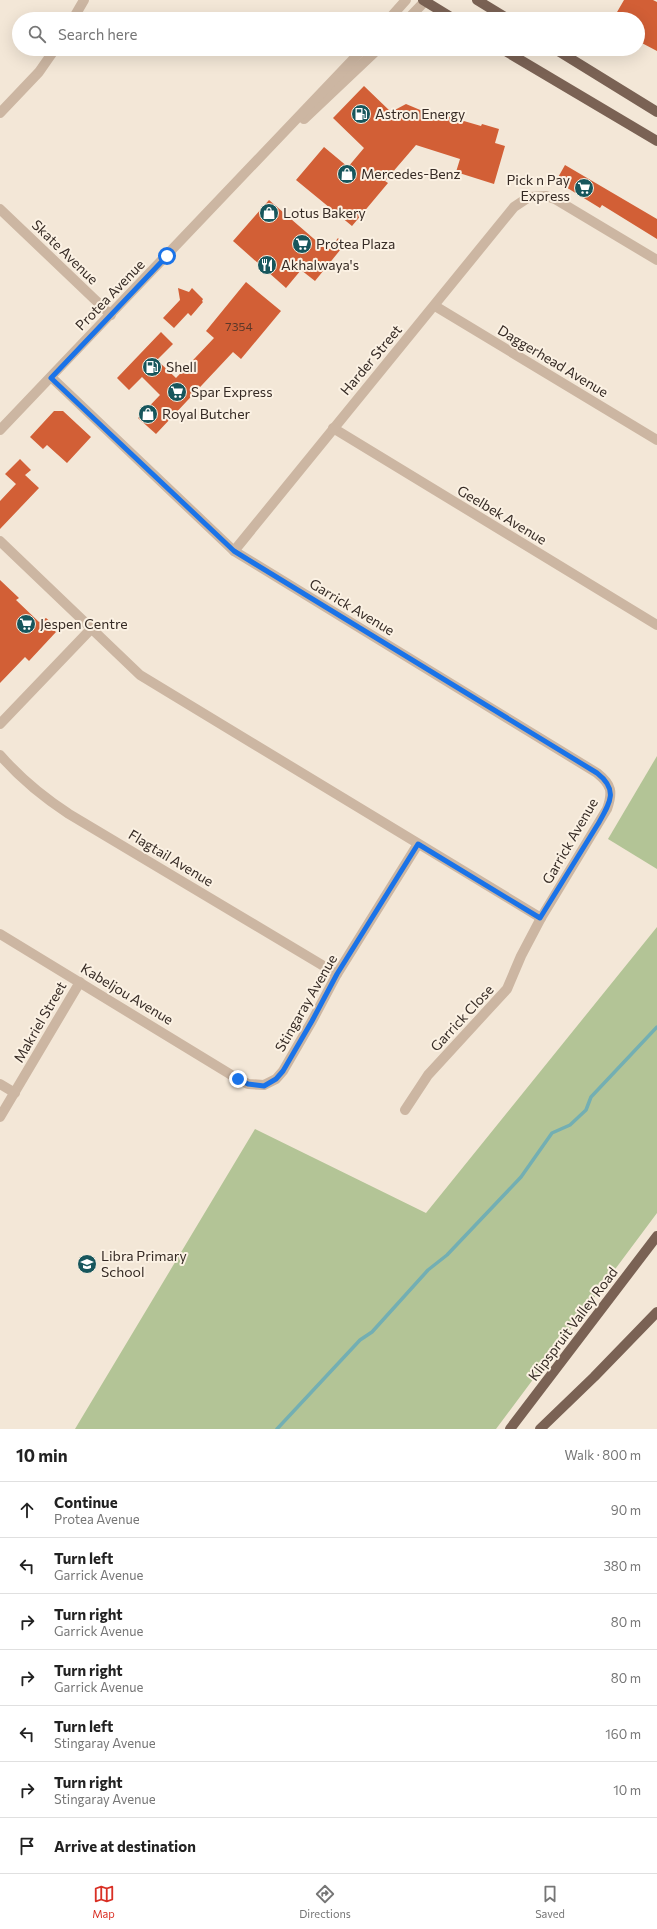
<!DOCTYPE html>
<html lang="en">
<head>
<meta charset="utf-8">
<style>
  :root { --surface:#fff; --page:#f2f2f2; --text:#222; --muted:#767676; --line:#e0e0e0; --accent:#d93025 }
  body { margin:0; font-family:Commissioner,sans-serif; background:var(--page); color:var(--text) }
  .stop { position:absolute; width:12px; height:12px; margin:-9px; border:3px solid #1a73e8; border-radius:50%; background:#fff }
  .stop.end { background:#1a73e8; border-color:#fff; box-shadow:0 1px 4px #0008 }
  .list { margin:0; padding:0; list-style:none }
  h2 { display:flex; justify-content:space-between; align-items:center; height:52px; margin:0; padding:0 16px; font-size:17px }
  h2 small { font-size:13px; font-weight:400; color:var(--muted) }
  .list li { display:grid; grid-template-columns:26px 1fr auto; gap:12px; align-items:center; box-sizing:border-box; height:56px; padding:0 16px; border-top:1px solid var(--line) }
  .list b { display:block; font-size:15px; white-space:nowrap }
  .list p { margin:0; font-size:13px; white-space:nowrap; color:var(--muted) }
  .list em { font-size:13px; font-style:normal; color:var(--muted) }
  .icon { flex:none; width:22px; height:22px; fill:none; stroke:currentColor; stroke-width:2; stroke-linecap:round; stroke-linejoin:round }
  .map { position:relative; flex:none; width:657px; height:1429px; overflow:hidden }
  .search { position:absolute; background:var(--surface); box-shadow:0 4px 16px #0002; left:12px; right:12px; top:12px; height:44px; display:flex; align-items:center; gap:10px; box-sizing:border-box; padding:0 14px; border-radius:22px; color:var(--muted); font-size:15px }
  .sheet { height:444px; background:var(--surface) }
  nav { display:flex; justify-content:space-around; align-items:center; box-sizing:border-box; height:56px; border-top:1px solid var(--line); background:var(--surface); font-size:11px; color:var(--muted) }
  nav a { display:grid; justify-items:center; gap:2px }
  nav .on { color:var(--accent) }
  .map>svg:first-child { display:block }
</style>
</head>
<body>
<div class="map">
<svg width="657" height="1429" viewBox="0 0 657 1429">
  <rect width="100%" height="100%" fill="#f3e7d7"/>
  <g fill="#b3c496">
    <path d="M657,756V869L608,839Z"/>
    <path d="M657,927V1213L496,1429H75L255,1129L426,1213Z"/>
  </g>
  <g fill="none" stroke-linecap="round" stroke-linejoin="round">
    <path stroke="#73afb3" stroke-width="3.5" d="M277,1429L360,1340L372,1332L428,1270L447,1255L521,1177L552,1133L570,1125L586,1110L591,1097L657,1027"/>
  </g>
  <g fill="#d25f36">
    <path d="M624,0H653L657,2V51L638,41V19H613Z"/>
    <path d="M364,86L391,112L406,104L425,112L426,110L481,126L482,124L499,129L495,143L505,146L494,184L456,172L460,159L416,145L385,181L388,183L352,226L296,180L324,147L348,167L364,148L333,118Z"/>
    <path d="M565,165L657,219V239L602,205L600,208L556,181Z"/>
    <path d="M269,200L328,251L338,238L345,244L315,281L301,270L286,288L233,241Z"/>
    <path d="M246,282L281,311L241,359L233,352L156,434L138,418L160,395L142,377L129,390L117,378L161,332L173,344L157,360L176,378L214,338L206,331Z"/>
    <path d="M178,288L189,292L192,288L203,299L202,301L203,302L191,316L188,313L174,328L163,318L180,300Z"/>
    <path d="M54,411H63L91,437L67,463L47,445L43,449L30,437Z"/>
    <path d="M20,459L31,470L25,475L39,488L0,529V501L16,484L5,474Z"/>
    <path d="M0,580L19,598L16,600L39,622L46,618L54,625L51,628L56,632L29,661L25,657L0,683Z"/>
  </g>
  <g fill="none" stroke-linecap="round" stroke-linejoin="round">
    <g stroke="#ccb6a2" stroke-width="10">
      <path d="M73,19L84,0"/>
      <path d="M389,19L406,0"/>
      <path d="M408,19L426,0"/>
      <path d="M0,113L39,72L55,49"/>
      <path d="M304,119L378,49"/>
      <path d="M0,209L111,315"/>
      <path d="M435,306L657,440"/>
      <path d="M333,428L657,625"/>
      <path d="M0,430L363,49"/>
      <path d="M0,541L140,675L541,918L607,809C613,792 612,785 597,773L234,551L51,377"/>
      <path d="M234,551L514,207L529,197L546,196L555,199L657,260"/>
      <path d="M0,724L91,629"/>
      <path d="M0,755C20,778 43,797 69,814L337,974"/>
      <path d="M0,934L238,1079L248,1084L264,1085L276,1079L283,1071L312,1021L337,974L418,844"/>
      <path d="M0,1084L15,1093"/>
      <path d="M405,1110L428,1075L507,989L521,956L541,918"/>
      <path d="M0,1117L80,982"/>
    </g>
    <g stroke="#7a6254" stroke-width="10">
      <path d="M423,0L454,19"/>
      <path d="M477,0L508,19"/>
      <path d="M502,49L657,141"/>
      <path d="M555,49L657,112"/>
      <path d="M510,1429L657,1236"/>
      <path d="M540,1429L594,1377L657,1312"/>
    </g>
  </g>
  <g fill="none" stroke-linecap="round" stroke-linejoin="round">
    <path stroke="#1a73e8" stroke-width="5" d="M167,256L51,378L234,551L597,773C619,790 610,803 598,824L540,918L418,844L337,974L312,1021L283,1071L276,1079L264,1086L248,1084L238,1079"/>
  </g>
  <defs>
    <symbol id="fuel-disc" viewBox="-11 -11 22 22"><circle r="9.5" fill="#17565c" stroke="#fbf1e3"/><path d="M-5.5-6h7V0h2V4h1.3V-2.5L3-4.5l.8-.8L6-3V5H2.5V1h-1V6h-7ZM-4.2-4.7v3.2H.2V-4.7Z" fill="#fff"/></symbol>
    <symbol id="shop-disc" viewBox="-11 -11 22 22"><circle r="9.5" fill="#17565c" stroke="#fbf1e3"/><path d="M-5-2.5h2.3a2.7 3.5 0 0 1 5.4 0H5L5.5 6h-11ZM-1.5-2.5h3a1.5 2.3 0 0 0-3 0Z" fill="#fff"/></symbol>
    <symbol id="supermarket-disc" viewBox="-11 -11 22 22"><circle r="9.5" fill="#17565c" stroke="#fbf1e3"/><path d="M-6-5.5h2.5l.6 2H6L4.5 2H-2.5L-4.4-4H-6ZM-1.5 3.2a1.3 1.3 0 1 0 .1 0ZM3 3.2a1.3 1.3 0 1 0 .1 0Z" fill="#fff"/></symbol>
    <symbol id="restaurant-disc" viewBox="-11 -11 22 22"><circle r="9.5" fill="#17565c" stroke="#fbf1e3"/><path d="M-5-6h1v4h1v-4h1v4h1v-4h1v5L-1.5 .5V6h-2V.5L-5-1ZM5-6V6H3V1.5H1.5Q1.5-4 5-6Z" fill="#fff"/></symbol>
    <symbol id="school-disc" viewBox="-11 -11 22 22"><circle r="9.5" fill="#17565c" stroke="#fbf1e3"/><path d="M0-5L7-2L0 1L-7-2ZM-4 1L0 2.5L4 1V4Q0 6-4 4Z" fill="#fff"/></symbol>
  </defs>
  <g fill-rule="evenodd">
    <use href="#fuel-disc" x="350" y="103" width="22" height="22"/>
    <use href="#shop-disc" x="336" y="163" width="22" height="22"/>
    <use href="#supermarket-disc" x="573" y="177" width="22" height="22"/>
    <use href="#shop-disc" x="258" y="202" width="22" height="22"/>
    <use href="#supermarket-disc" x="291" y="233" width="22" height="22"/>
    <use href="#restaurant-disc" x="256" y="254" width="22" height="22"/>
    <use href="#fuel-disc" x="141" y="356" width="22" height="22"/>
    <use href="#supermarket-disc" x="166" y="381" width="22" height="22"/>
    <use href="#shop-disc" x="137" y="403" width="22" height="22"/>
    <use href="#supermarket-disc" x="15" y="613" width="22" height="22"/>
    <use href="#school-disc" x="76" y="1253" width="22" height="22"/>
  </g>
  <g text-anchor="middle" stroke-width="4" stroke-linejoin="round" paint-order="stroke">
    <g font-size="12" fill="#5d3829">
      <text x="239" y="331">7354</text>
    </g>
    <g font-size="14" fill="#362b25" stroke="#fbf1e3" text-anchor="start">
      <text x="375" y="119">Astron Energy</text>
      <text x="361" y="179">Mercedes-Benz</text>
      <text x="570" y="185" text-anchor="end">Pick n Pay<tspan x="570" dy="16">Express</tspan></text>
      <text x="283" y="218">Lotus Bakery</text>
      <text x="316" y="249">Protea Plaza</text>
      <text x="281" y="270">Akhalwaya's</text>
      <text x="166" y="372">Shell</text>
      <text x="191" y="397">Spar Express</text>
      <text x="162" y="419">Royal Butcher</text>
      <text x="40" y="629">Jespen Centre</text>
      <text x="101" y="1261">Libra Primary<tspan x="101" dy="16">School</tspan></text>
    </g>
    <g font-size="14" fill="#362b25" stroke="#fbf1e3">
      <text transform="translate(65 252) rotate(44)" y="5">Skate Avenue</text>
      <text transform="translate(110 295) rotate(-46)" y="5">Protea Avenue</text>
      <text transform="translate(371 360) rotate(-50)" y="5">Harder Street</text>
      <text transform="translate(553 361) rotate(31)" y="5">Daggerhead Avenue</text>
      <text transform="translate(502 515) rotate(31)" y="5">Geelbek Avenue</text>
      <text transform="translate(352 607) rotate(31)" y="5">Garrick Avenue</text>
      <text transform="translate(570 841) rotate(-60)" y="5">Garrick Avenue</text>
      <text transform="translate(171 858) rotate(31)" y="5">Flagtail Avenue</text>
      <text transform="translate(127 994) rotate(31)" y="5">Kabeljou Avenue</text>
      <text transform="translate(306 1003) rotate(-60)" y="5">Stingaray Avenue</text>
      <text transform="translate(462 1018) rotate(-47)" y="5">Garrick Close</text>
      <text transform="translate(40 1022) rotate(-60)" y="5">Makriel Street</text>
      <text transform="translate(573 1324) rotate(-53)" y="5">Klipspruit Valley Road</text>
    </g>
  </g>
</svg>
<div class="stop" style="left:167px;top:256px"></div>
<div class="stop end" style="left:238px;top:1079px"></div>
<div class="search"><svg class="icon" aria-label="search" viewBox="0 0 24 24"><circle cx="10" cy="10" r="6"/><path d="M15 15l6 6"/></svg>Search here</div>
</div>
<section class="sheet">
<h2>10 min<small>Walk · 800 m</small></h2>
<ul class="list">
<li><svg class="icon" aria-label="ahead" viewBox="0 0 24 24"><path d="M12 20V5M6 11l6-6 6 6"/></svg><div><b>Continue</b><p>Protea Avenue</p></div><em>90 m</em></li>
<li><svg class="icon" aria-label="left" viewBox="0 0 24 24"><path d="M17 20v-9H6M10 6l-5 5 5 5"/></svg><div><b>Turn left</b><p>Garrick Avenue</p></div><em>380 m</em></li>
<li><svg class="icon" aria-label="right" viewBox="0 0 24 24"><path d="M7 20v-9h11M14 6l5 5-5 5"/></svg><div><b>Turn right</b><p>Garrick Avenue</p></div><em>80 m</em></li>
<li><svg class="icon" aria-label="right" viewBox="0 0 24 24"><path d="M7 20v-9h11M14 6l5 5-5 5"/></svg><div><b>Turn right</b><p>Garrick Avenue</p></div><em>80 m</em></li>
<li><svg class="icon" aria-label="left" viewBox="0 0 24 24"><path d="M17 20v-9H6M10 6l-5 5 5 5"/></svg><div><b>Turn left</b><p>Stingaray Avenue</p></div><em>160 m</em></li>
<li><svg class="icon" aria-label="right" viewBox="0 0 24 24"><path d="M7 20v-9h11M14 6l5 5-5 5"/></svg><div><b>Turn right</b><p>Stingaray Avenue</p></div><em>10 m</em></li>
<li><svg class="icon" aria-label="arrive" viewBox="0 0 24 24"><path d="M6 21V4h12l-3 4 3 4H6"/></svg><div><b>Arrive at destination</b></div></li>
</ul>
</section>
<nav>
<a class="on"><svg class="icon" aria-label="map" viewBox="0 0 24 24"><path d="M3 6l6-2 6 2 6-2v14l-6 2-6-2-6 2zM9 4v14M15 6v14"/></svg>Map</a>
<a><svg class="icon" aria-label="directions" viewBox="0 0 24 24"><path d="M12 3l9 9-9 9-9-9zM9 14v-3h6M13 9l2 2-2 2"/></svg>Directions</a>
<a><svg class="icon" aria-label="saved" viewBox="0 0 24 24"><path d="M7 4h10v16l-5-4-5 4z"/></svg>Saved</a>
</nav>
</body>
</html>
